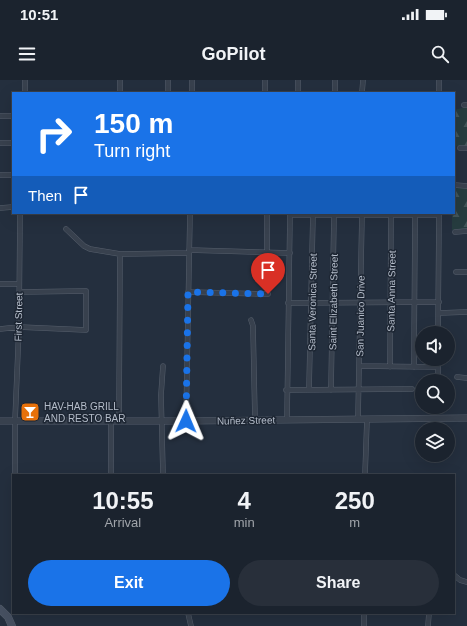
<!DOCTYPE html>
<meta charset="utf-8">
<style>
:root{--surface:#1b232e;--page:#282f3a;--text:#f1f3f6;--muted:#a0a4aa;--line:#39404a;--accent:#1a73e8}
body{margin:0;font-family:Helvetica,sans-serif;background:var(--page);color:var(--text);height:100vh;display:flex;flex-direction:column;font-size:15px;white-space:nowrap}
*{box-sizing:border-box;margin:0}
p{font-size:13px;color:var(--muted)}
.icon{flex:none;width:22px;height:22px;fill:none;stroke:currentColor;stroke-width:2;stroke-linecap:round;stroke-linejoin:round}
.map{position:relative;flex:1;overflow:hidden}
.side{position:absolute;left:12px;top:394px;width:443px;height:140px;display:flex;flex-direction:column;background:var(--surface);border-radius:0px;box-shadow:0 4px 16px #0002,0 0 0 1px var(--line)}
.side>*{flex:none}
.top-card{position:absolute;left:12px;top:12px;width:443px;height:122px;border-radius:0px;box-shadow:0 4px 16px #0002,0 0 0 1px var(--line);background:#1a73e8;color:#fff;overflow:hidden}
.controls{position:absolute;left:415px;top:246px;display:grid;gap:8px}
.controls a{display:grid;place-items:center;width:40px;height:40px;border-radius:50%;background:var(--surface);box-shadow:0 4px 16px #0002,0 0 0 1px var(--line);font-size:20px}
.pin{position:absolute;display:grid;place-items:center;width:34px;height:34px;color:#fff;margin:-41px -17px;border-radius:50% 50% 50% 0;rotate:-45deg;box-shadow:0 0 4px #0007}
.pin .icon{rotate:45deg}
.me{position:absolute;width:44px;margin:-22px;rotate:1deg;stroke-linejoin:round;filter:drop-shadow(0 0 3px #0008)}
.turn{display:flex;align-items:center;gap:14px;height:84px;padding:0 16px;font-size:18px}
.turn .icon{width:52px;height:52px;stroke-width:2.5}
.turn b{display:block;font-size:28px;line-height:34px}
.then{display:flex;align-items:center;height:38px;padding:0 16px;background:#0003;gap:8px;font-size:15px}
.eta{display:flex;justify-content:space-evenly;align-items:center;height:68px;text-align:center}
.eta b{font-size:24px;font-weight:700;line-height:28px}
.button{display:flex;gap:8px;margin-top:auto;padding:8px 16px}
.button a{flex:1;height:46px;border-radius:24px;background:var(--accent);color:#fff;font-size:16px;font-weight:700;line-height:46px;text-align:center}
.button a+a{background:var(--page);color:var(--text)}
.status{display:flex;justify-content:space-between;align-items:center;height:28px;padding:0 20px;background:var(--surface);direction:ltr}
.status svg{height:11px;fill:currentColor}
header{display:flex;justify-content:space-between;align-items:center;height:52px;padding:0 16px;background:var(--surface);font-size:18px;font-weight:700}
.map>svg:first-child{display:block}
</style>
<div class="status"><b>10:51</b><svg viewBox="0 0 49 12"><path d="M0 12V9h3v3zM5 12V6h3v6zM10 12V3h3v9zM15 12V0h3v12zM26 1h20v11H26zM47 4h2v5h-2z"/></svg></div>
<header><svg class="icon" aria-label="menu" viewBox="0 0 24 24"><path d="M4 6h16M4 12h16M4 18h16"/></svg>GoPilot<svg class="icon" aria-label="search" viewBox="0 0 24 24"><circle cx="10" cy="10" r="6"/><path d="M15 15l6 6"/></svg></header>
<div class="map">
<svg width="467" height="546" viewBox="0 0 467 546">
<defs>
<pattern id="forest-firs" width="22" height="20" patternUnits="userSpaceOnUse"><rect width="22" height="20" fill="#263c3f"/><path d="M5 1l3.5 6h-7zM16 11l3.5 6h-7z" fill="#435659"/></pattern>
</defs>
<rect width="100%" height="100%" fill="#242f3e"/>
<!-- forest -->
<path fill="url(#forest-firs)" d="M467 27V66H454V30Z
M454 106H467V150H452V133H454Z"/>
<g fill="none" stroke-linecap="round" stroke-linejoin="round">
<defs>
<path id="minor" d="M192 0V13
M439 0V13
M25 13V0
M120 13V0
M168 13V0
M265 13V0
M298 13V0
M335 13V0
M362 13 363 0
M464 25H467
M0 36H13
M0 63H13
M460 68H467
M0 95H13
M454 105 467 106
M0 128 13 127
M290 135H439
M66 149 84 166 90 169 120 174 189 173
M455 152 467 151
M189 170 290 173
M267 171V133
M456 192H467
M0 204H19
M188 212 268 214
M288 223 439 222
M439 233 467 232
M251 240 253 246 255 340
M0 249 19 247 86 250V211L19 212
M438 253 439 133
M163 286 161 315 163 395
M359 286 438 287
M390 287 391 135
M414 287 415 135
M457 297 467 298
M438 301V279
M286 310 412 309
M309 310 313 133
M331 310 334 135
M358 339 362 133
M287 340 290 133
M119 341 120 174
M186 341 190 133
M15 395V341L19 247 20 133
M111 395V341
M365 395 367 339
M454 495 460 500 467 502
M188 533 191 546
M364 546V533
M428 546 429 533"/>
<path id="tertiary" d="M0 341H186L467 338"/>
<path id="secondary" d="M0 529 8 537 12 546"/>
</defs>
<!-- minor casing -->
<use href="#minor" stroke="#565f6c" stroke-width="5.5"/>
<!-- tertiary casing -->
<use href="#tertiary" stroke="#565f6c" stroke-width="7"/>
<!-- secondary casing -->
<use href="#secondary" stroke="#565f6c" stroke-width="8"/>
<!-- minor -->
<use href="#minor" stroke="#38414e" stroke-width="4.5"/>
<!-- tertiary -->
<use href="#tertiary" stroke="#38414e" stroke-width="6"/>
<!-- secondary -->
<use href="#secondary" stroke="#465061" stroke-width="7"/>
</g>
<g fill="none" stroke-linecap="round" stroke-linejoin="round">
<!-- route -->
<path stroke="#1a73e8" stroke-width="7" stroke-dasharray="0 12.6" d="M186 341 188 212 268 214"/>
</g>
<!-- icons -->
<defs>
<symbol id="bar-square" viewBox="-11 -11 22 22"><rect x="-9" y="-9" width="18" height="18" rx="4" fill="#e8710a" stroke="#1d2633"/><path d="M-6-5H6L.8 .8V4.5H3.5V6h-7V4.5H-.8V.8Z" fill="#fff"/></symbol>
</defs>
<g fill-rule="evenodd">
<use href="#bar-square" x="19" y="321" width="22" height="22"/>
</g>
<g text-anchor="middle" stroke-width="3" stroke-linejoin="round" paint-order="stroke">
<!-- street labels -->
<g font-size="10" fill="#b4bcc9" stroke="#1d2633">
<text transform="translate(391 211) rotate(-89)" y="4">Santa Anna Street</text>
<text transform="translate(312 222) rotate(-89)" y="4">Santa Veronica Street</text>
<text transform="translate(333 222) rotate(-89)" y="4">Saint Elizabeth Street</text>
<text transform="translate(360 236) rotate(-89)" y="4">San Juanico Drive</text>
<text transform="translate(18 237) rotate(-89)" y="4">First Street</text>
<text transform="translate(246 340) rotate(-1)" y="4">Nuñez Street</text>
</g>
<!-- poi labels -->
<g font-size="10" fill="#b4bcc9" stroke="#1d2633" text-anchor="start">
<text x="44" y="330">HAV-HAB GRILL<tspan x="44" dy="12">AND RESTO BAR</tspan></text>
</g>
</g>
</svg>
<div class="controls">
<a><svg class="icon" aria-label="sound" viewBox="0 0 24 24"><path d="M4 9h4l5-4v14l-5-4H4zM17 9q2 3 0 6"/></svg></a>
<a><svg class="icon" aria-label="search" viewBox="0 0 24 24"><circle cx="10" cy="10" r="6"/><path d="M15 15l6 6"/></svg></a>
<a><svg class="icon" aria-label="layers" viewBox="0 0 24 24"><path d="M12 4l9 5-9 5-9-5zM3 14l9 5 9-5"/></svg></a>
</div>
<div class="pin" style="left:268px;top:214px;background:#d93025"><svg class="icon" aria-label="arrive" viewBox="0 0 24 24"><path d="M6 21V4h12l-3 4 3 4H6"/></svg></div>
<svg class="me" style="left:186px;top:341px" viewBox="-20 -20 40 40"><path d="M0-17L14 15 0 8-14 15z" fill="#1a73e8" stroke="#fff" stroke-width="4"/></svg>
<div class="top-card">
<div class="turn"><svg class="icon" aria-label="right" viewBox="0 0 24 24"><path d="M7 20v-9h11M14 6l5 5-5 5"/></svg><div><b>150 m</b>Turn right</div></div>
<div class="then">Then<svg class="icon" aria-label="arrive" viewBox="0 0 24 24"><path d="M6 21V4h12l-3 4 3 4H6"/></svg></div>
</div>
<section class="side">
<div class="eta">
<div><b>10:55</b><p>Arrival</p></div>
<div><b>4</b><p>min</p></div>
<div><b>250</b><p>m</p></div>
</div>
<div class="button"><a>Exit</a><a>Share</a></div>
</section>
</div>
